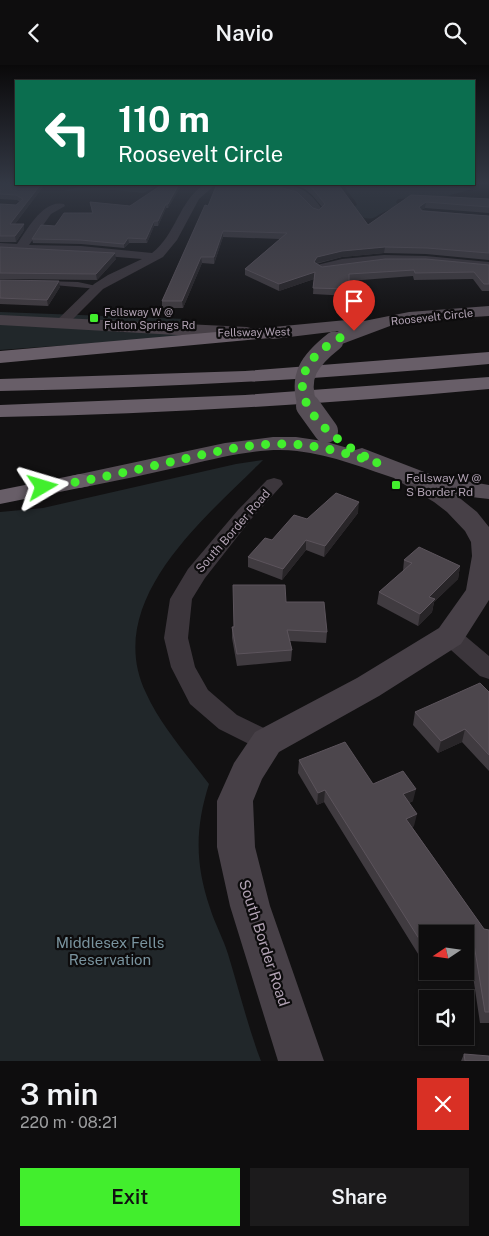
<!DOCTYPE html>
<meta charset="utf-8">
<style>
:root{--surface:#0e0d0e;--page:#1c1b1c;--text:#f1f3f6;--muted:#9b9c9e;--line:#2e2d2e;--accent:#42ee2d}
body{margin:0;font-family:"Public Sans",sans-serif;background:var(--page);color:var(--text);height:100vh;display:flex;flex-direction:column;font-size:19px;white-space:nowrap}
*{box-sizing:border-box;margin:0}
p{font-size:16px;color:var(--muted)}
.icon{flex:none;width:28px;height:28px;fill:none;stroke:currentColor;stroke-width:2;stroke-linecap:round;stroke-linejoin:round}
.map{position:relative;height:996px;overflow:hidden}
.side{display:flex;flex-direction:column;background:var(--surface);flex:1}
.side>*{flex:none}
.guide{position:absolute;left:15px;top:15px;width:460px;height:105px;border-radius:0px;box-shadow:0 1px 4px #0004,0 0 0 1px var(--line);background:#0b6e4f;color:#fff;overflow:hidden}
.needle{width:32px;rotate:257deg}
.fabs{position:absolute;left:419px;top:860px;display:grid;gap:10px}
.fabs a{display:grid;place-items:center;width:55px;height:55px;border-radius:0px;background:var(--surface);box-shadow:0 1px 4px #0004,0 0 0 1px var(--line);font-size:25px}
.pin{position:absolute;display:grid;place-items:center;width:42px;height:42px;color:#fff;margin:-51px -21px;border-radius:50% 50% 50% 0;rotate:-45deg;box-shadow:0 0 5px #0007}
.pin .icon{rotate:45deg}
.me{position:absolute;width:55px;margin:-28px;rotate:83deg;stroke-linejoin:round;filter:drop-shadow(0 0 4px #0008)}
.turn{display:flex;align-items:center;gap:18px;height:105px;padding:0 20px;font-size:22px}
.turn .icon{width:65px;height:65px;stroke-width:2.5}
.turn b{display:block;font-size:35px;line-height:42px}
.round{display:grid;place-items:center;flex:none;width:52px;height:52px;border-radius:0px;background:var(--page)}
.overview{display:flex;align-items:center;justify-content:space-between;height:85px;padding:0 20px}
h1{font-size:30px;font-weight:600;line-height:38px}
.button{display:flex;gap:10px;margin-top:auto;padding:10px 20px}
.button a{flex:1;height:58px;border-radius:0px;background:var(--accent);color:#111;font-size:20px;font-weight:600;line-height:58px;text-align:center}
.button a+a{background:var(--page);color:var(--text)}
header{display:flex;justify-content:space-between;align-items:center;height:65px;padding:0 20px;background:var(--surface);font-size:22px;font-weight:600}
.map>svg:first-child{display:block}
</style>
<header><svg class="icon" aria-label="back" viewBox="0 0 24 24"><path d="M15 5l-7 7 7 7"/></svg>Navio<svg class="icon" aria-label="search" viewBox="0 0 24 24"><circle cx="10" cy="10" r="6"/><path d="M15 15l6 6"/></svg></header>
<div class="map">
<svg width="489" height="996" viewBox="0 0 489 996">
<rect width="100%" height="100%" fill="#121112"/>
<!-- green -->
<path fill="#21272a" d="M88 119H154L149 121 155 123 143 128 114 125 64 126Z
M342 119H466V122L472 124 447 131 398 134 396 137 398 139C393 143 390 144 384 147 381 148 379 150 377 151 367 158 356 149 348 144L357 140C355 133 346 128 345 120Z
M0 247 186 254 179 272 0 285Z
M263 395C205 453 102 536 146 628 161 661 187 690 209 719 195 763 195 799 210 843 215 859 223 873 228 889 239 925 248 962 261 996H0V447L43 443 236 399Z"/>
<g fill="none" stroke-linecap="round" stroke-linejoin="round">
<!-- lane -->
<path fill="#3c363c" fill-rule="evenodd" d="M45 216 78 217 101 222 98 224 43 219V217Z"/>
<!-- street -->
<path fill="#3c363c" fill-rule="evenodd" d="M205 119H216L199 134 177 175 163 192 103 224 65 262H55L53 259 94 219 108 210 142 194 81 189 0 186V178L17 179C27 165 43 134 64 139L65 141 51 149 29 180 81 181 152 188C176 170 179 135 205 119Z
M262 119C290 117 308 121 323 146L318 149 314 148C299 125 288 127 263 121Z
M384 190 426 191 489 197V205C432 198 377 193 321 207L315 203 317 200 342 194Z
M274 413 281 415 283 419 252 453 205 513 192 534 188 573 195 602 208 625 237 650 276 669 280 677 276 685 267 688 219 664 190 639 171 602 164 573 170 534 188 504 238 445 267 415Z
M450 563 458 565 489 591V614L480 611 442 577 438 571 442 565Z"/>
<!-- secondary -->
<path fill="#474047" fill-rule="evenodd" d="M0 250 247 262 254 264 256 268 254 272 247 274 0 260Z
M404 402 413 404 451 426 477 447 489 462V535L461 579 379 631 279 687 262 714 253 736 255 782 270 841 324 996H278L230 841 217 782V736L234 698 255 667 357 613 439 563 466 525 472 491 471 477 465 466 447 447 434 437 395 414 392 409 395 404Z"/>
<!-- primary -->
<path fill="#564e56" fill-rule="evenodd" d="M489 241V251L429 255 390 261 334 282 327 280 325 276 327 272 339 266 273 274 266 272 264 268 266 264 273 262 357 254 364 256 409 247Z
M273 372H296L323 376 355 385 362 383 432 410 489 420V434C459 431 429 425 400 415 366 404 333 390 297 386 261 382 223 392 188 400 152 408 116 416 80 423L71 421 68 416 71 411 80 409 225 378Z"/>
<!-- highway -->
<path fill="#685e68" fill-rule="evenodd" d="M273 262 280 264 282 268 280 272 0 298V286Z
M489 287V299C326 314 163 323 0 326V314L245 306Z
M489 312V324C326 339 163 349 0 352V340L245 330Z
M80 409 89 411 92 416 89 421 0 439V425Z"/>
<!-- primary-bridge-far1 -->
<path stroke="#564e56" stroke-width="19" d="M308 342C297 311 310 295 334 276"/>
<!-- primary-bridge -->
<path stroke="#564e56" stroke-width="24" d="M308 341 326 366"/>
</g>
<!-- wall -->
<path fill="#403b40" d="M0 117 45 119 15 159 24 165 16 177H0V139L16 140 20 137 17 135 0 134Z
M163 119H182L168 143H166L158 161H154L147 178H129L124 183 81 179 33 178 32 174 92 148 90 137 130 141Z
M291 119H338L368 160 411 130 489 134V148L425 143 421 145 489 151V195L426 189 384 188 342 192 316 199 322 202 489 200V226H482L473 214 414 215 413 211 349 216V231L313 229 314 214 279 226 245 210V204L280 174 223 172 214 199 202 198 183 243H162V236L208 141 313 143 319 145 322 142 312 130 305 124Z
M0 182 116 194 97 215 0 214Z
M0 215 60 222 48 241 0 239Z
M358 448 324 492 306 485 282 515 248 502V492L272 475 307 454Z
M404 495 460 501 458 514 434 537 432 547 418 561 377 539 379 527 403 506Z
M286 537 327 567 326 578 290 576 292 585 291 596 237 601 232 573V562Z
M489 627V706L462 677 438 688 413 660 415 647Z
M299 695 373 719 413 736 409 738 414 761 412 762 484 864 489 865V958H480L469 884 428 869V905L324 737 317 740 298 708Z
M464 989 489 996H461Z"/>
<!-- shaded-wall -->
<path fill="#282528" d="M41 119H45L11 164 10 159Z
M179 119H182L168 143V139Z
M426 137 425 143 418 147 419 142Z
M166 139V143L158 161V156Z
M154 156V161L147 178 146 174Z
M24 159V165L16 177 15 171Z
M223 166V172L214 199V192Z
M128 173 129 178 124 183V179Z
M385 182 384 188 342 192 317 198 313 203 314 197 317 192 342 186Z
M115 188 116 194 97 215 96 209Z
M201 192 202 198 183 243 182 236Z
M315 207 314 214 279 226V219Z
M59 216 60 222 48 241 47 235Z
M359 437 358 448 324 492 325 481Z
M306 475V485L282 515 283 504Z
M460 501 458 514 434 537 432 547 418 561 420 549 429 532Z
M465 664 462 677 438 688 441 676Z
M416 724 413 736 400 742 403 729Z
M325 725 324 737 317 740 318 728Z
M417 749 414 761 404 766 406 754Z
M473 873 469 884 465 886V877Z"/>
<!-- building -->
<path fill="#4c464c" stroke="#5c545c" d="M0 117H16V119H41L10 159H24L15 171H0V139L16 140 23 134 16 130 0 129Z
M163 119H179L168 139H166L158 156H154L146 174 128 173 124 179 80 175 32 174 41 160 55 161 64 148H93L90 137 130 141Z
M217 119H268L297 127 313 143 319 145 325 139 313 124 306 119H338L368 160 411 130 489 134V142L426 137 419 142 422 146 489 151V188L427 183 385 182 342 186 317 192 314 197 322 202 385 194H426L489 200V219H484L474 207 415 208 414 205 349 209V224L313 223 315 207 279 219 245 204 287 168 223 166 214 192H201L182 236H162L205 140 208 141Z
M0 182 115 188 96 209 0 208Z
M0 215 59 216 47 235 0 233Z
M336 428 359 437 325 481 306 475 283 504 248 492 265 473 272 475 294 450 307 454Z
M419 482 460 501 429 532 435 534 420 549 379 527 412 498 404 495Z
M233 520H285L286 537H324L327 567 287 565 292 585 237 589 232 562H234Z
M480 618 489 627V690L465 664 441 676 415 647Z
M345 677 373 719 403 706 416 724 403 729 417 749 406 754 484 864 489 865V947H485L473 873 465 877V869H428V888L325 725 318 728 299 695Z
M464 989 489 991V996H465Z"/>
<!-- sky -->
<linearGradient id="sky" x2="0" y2="1"><stop stop-color="#0a090a"/><stop offset="0.46" stop-color="#333844"/><stop offset="1" stop-color="#333844" stop-opacity="0"/></linearGradient>
<rect width="489" height="256" fill="url(#sky)"/>
<g fill="none" stroke-linecap="round" stroke-linejoin="round">
<!-- route -->
<path stroke="#42ee2d" stroke-width="9" stroke-dasharray="0 16.2" d="M43 422C91 416 138 404 184 394 218 386 251 378 286 379 317 379 348 389 378 398 312 367 259 308 354 266"/>
</g>
<!-- markers -->
<g fill="#42ee2d" stroke="#0d0c0d" stroke-width="2">
<rect x="89" y="248" width="10" height="10" rx="2.5"/>
<rect x="391" y="415" width="10" height="10" rx="2.5"/>
</g>
<g text-anchor="middle" stroke-width="4.5" stroke-linejoin="round" paint-order="stroke">
<!-- far-poi labels -->
<g font-size="11" fill="#b1a2b3" stroke="#0d0c0d" text-anchor="start">
<text x="104" y="251">Fellsway W @<tspan x="104" dy="13">Fulton Springs Rd</tspan></text>
</g>
<!-- far-street labels -->
<g font-size="11" fill="#b1a2b3" stroke="#0d0c0d">
<text transform="translate(432 252) rotate(-6)" y="4">Roosevelt Circle</text>
<text transform="translate(254 267) rotate(-1)" y="4">Fellsway West</text>
</g>
<!-- poi labels -->
<g font-size="12" fill="#b1a2b3" stroke="#0d0c0d" text-anchor="start">
<text x="406" y="417">Fellsway W @<tspan x="406" dy="14">S Border Rd</tspan></text>
</g>
<!-- street labels -->
<g font-size="12" fill="#b1a2b3" stroke="#0d0c0d">
<text transform="translate(233 466) rotate(-49)" y="4">South Border Road</text>
</g>
<!-- near-park labels -->
<g font-size="15" fill="#79939e" stroke="#0d0c0d">
<text x="110" y="883">Middlesex Fells<tspan x="110" dy="17">Reservation</tspan></text>
</g>
<!-- near-street labels -->
<g font-size="15" fill="#b1a2b3" stroke="#0d0c0d">
<text transform="translate(264 878) rotate(72)" y="5">South Border Road</text>
</g>
</g>
</svg>
<div class="fabs">
<a><svg class="needle" viewBox="-14 -14 28 28"><path d="M0-13l5 13h-10z" fill="#e53935"/><path d="M0 13l5-13h-10z" fill="#9b9c9e"/></svg></a>
<a><svg class="icon" aria-label="sound" viewBox="0 0 24 24"><path d="M4 9h4l5-4v14l-5-4H4zM17 9q2 3 0 6"/></svg></a>
</div>
<div class="pin" style="left:354px;top:266px;background:#d93025"><svg class="icon" aria-label="arrive" viewBox="0 0 24 24"><path d="M6 21V4h12l-3 4 3 4H6"/></svg></div>
<svg class="me" style="left:43px;top:422px" viewBox="-20 -20 40 40"><path d="M0-17L14 15 0 8-14 15z" fill="#42ee2d" stroke="#fff" stroke-width="4"/></svg>
<div class="guide">
<div class="turn"><svg class="icon" aria-label="left" viewBox="0 0 24 24"><path d="M17 20v-9H6M10 6l-5 5 5 5"/></svg><div><b>110 m</b>Roosevelt Circle</div></div>
</div>
</div>
<section class="side">
<div class="overview"><div><h1>3 min</h1><p>220 m · 08:21</p></div><a class="round" style="background:#d93025;color:#fff"><svg class="icon" aria-label="close" viewBox="0 0 24 24"><path d="M6 6l12 12M18 6L6 18"/></svg></a></div>
<div class="button"><a>Exit</a><a>Share</a></div>
</section>
